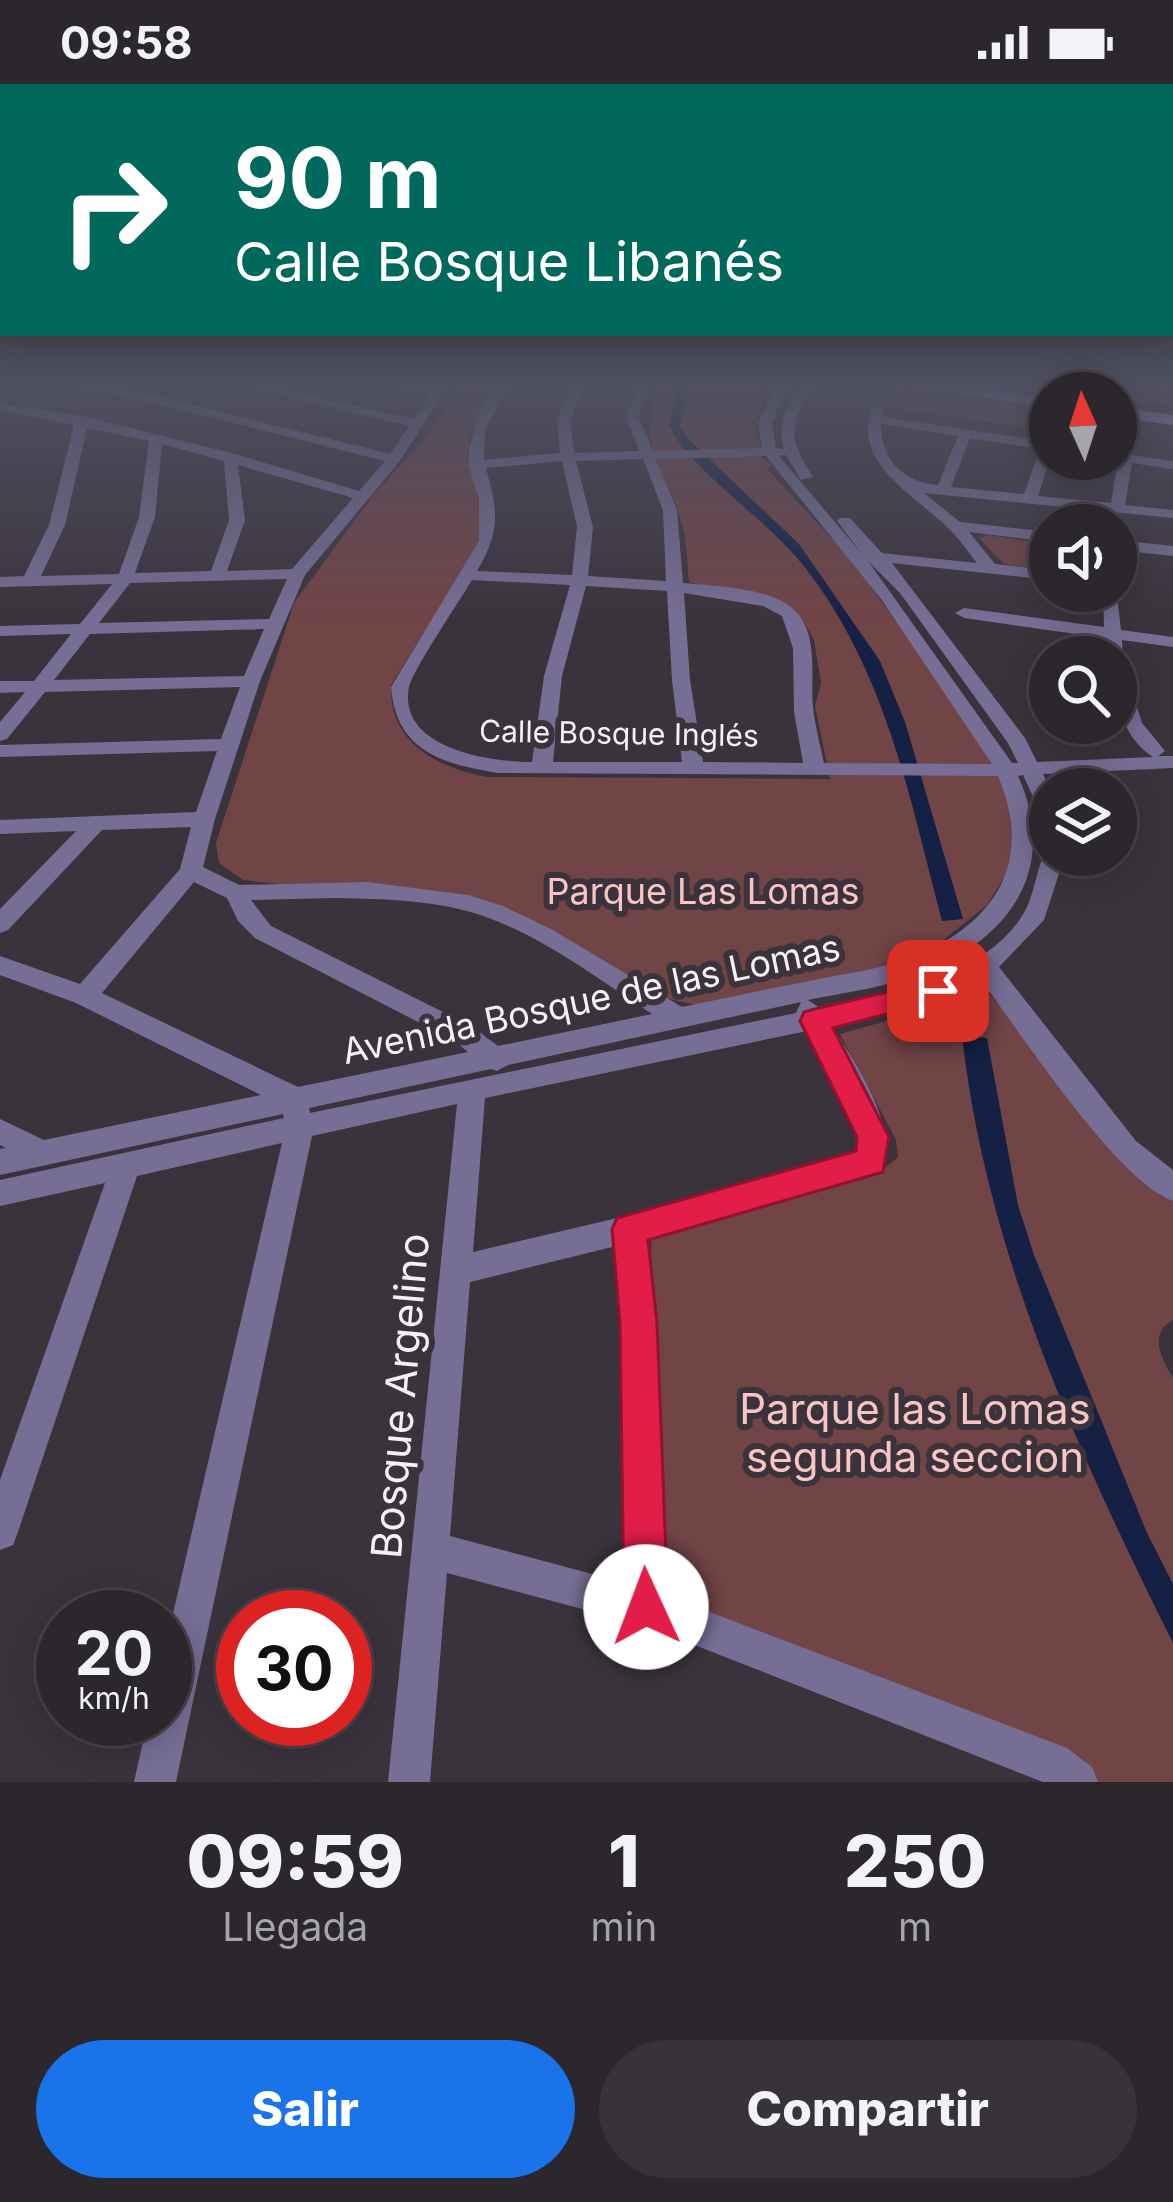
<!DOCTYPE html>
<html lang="es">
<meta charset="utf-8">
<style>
:root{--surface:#2c262d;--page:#383239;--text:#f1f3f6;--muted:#a6a5aa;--line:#484349;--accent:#1a73e8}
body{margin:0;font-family:Inter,sans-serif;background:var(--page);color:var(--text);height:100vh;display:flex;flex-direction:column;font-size:45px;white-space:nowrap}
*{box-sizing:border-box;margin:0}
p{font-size:39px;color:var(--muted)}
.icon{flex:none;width:66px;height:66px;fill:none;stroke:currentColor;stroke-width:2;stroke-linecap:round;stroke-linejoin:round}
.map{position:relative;height:1698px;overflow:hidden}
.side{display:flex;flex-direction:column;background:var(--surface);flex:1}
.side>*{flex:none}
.top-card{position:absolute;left:0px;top:0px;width:1173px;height:252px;box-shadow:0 6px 30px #0003,0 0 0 3px var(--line);background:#00695c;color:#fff;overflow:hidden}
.needle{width:78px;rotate:357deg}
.tools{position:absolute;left:1029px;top:288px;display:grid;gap:24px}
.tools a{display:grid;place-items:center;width:108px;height:108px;border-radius:50%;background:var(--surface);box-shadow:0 6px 30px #0003,0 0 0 3px var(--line);font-size:60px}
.speed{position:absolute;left:36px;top:1506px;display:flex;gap:24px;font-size:60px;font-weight:700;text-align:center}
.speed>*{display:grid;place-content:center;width:156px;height:156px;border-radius:50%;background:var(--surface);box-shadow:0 6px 30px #0003,0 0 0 3px var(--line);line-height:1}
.speed small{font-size:30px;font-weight:400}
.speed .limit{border:18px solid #d22;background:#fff;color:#111}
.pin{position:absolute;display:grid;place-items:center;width:102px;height:102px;color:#fff;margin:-51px;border-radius:24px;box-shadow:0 6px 18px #0006}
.me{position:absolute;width:132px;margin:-66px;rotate:358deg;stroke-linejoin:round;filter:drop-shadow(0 0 9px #0008)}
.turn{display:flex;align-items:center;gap:42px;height:252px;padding:0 36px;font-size:54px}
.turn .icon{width:156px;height:156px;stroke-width:2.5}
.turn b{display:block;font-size:84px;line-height:102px}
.eta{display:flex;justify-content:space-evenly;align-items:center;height:204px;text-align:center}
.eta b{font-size:72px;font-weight:800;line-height:84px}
.primary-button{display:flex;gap:24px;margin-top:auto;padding:24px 36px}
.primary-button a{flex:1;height:138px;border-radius:72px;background:var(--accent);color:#fff;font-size:48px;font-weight:800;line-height:138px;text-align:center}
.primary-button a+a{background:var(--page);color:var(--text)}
.status{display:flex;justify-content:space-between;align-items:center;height:84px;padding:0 60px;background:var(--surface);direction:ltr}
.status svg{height:33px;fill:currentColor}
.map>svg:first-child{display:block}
</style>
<div class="status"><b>09:58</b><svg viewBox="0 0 49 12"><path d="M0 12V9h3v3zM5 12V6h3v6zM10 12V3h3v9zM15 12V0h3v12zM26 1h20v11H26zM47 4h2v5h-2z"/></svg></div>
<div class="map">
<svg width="1173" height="1698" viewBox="0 0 1173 1698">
<rect width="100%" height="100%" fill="#3b333c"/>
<!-- green -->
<path fill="#714446" d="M460 301H500L472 345 466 376 483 416 478 462 391 601C389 659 436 683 487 693L830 695 815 622 821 599 814 556 804 538 792 525 689 498C687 477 687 453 680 433 665 388 632 345 660 301H776L759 326 755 353 760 356 762 374 772 381 767 385 850 474 966 634 1007 706 1013 766 1006 790 987 821 931 866 883 883 705 923 660 913 499 823 243 796 219 779 216 759 294 519 374 410 425 355Z
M1027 301H1173V322L1116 313V309Z
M892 302 1050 324V347L876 322Z
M987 451 1050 460V487L1004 480 980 455Z
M988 908 1051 982 1108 1062 1163 1113 1173 1116V1236C1148 1250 1161 1274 1173 1294V1698H1077L670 1521 652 1248 651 1148 881 1087 898 1073 896 1056 840 950Z"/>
<!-- water -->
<path fill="#142145" d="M678 301H689L680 342 686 353 799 460 880 577 905 638 963 835 942 837C909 712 886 586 803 481 765 434 707 399 674 351L669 340Z
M962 951 987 954 1018 1121 1034 1171 1147 1449 1173 1500V1559C1078 1369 985 1164 962 951Z"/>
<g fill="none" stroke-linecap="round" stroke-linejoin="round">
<!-- minor -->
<path fill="#776e95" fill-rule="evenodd" d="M64 301H89L162 313 390 370 409 342 241 301H261L414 335 429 312 389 301 434 306 437 301H449L399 378 305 491 260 597 215 735 203 783 239 801 367 798 468 811 503 822 551 845 682 923C725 914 767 905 810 897 840 890 872 887 901 877 989 847 1037 784 998 692L498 689C442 680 396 667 391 603L479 457V414L468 381 469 363 480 325 498 301H510L485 345 484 376 560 369 557 336 572 301H584L570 336 574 369 639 367 626 332 640 301H652L638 332 653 367 762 364 758 339 776 301H788L772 339 776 364 784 365C777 338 785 319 805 301H817C788 337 787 353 813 393L801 396 786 371 779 372 862 470 837 437 840 434H850L882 469 977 479C967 466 958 453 946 442 911 409 850 376 873 323H883V333L1050 358V375L1038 412 1111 419 1118 377 1111 375H1116V369L1173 377V385L1132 379 1125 421 1173 426V434L924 409 960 438 1050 448V458L969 448 995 480 1050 486V496L892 479 1025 654 1037 678 1153 673C1120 651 1116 616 1116 579L1125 584 1142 639 1165 667 1158 672H1173V684L1043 690 1050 705V734L1042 732 1023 691 1018 692C1063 791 1002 863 908 894 876 905 841 909 808 916L820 924C887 911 988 893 1025 827 1035 809 1036 785 1046 766L1050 765V771H1065L1044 836 999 883 1136 1057 1173 1086V1117C1116 1096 1021 949 980 895L938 917 832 942C854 976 901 1046 882 1086L646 1154 654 1239 665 1511 1067 1664 1092 1683 1098 1698H1043L646 1542 447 1489 430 1698H388L457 1020 312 1052 176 1698H134L148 1635H165V1564L282 1059 137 1092 18 1448 13 1461 0 1466V1396L105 1099 0 1122V1096L284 1034 283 1030 0 1091V1065L6 1064 0 1061V1035L44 1056 261 1011 76 919 0 891V872L80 900 180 785 191 743 102 746 8 846 0 849V825L76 747 0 750V736L196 728 217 667 0 673V661L221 655 240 603 45 608 7 655 0 657V638L25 608 0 609V597H34L71 550 0 552V542L80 540 112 500 0 503V493L24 492 49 441 74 341 0 326V320L82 332 235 370 359 407 385 377 162 321ZM881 340 958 352 938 401C903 398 881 376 881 340ZM87 344 149 357 139 433 119 490 41 492 65 441ZM970 354 1040 365 1024 410 951 403ZM162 360 224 377 229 436 211 487 135 489 155 433ZM766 372 881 515 992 680 824 679C820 660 815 642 813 623 810 593 820 547 792 524 766 503 715 502 683 499L677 426 656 375ZM643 375 663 426 666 497 588 492 593 443 576 377ZM562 377 577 443 572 491 477 487C501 446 498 428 486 384ZM238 381 353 414 292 485 227 487 245 436ZM868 477 900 509 1008 659 1018 679H1012ZM287 495 269 535 99 539 130 499ZM472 496 570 501 544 592 532 678C492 678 397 665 409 603 413 586 460 516 472 496ZM586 502 667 507 672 596 682 678H553L562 592ZM684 509 763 522 782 532 793 564 794 628 803 679 703 678 690 596ZM264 545 244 592 54 596 90 550ZM194 798 227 814 238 837 255 854 455 957 468 968 298 1003 102 909ZM332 814C375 815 420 815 463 826 531 843 593 892 652 930L498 962 473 943 271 842 251 816ZM801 918 796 929 310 1029 309 1024 491 985 497 987 508 981ZM807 947 848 1023 859 1068 630 1131 473 1168 485 1014ZM616 1162 622 1239 626 1499 450 1452 470 1198Z
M1116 456 1173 462V472L1116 466Z
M1116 503 1121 546 1173 553V563L1122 556 1123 573 1116 578V573H1105L1104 554 964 534 955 529 964 524 1104 543 1103 507H1116Z"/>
<!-- major -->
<path fill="#b8a5f3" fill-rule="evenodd" d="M906 301H945L1050 314V324Z
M1116 323 1173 331V341L1116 333Z"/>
</g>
<!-- sky -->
<linearGradient id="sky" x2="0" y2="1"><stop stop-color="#201c21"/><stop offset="0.56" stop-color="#4f5061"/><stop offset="1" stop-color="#4f5061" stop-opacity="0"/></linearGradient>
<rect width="1173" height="538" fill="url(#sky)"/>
<!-- route -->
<path fill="#e11d48" stroke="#92132f" stroke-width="3" d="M938 896 948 899 952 907 948 914 833 944 889 1053 883 1088 648 1156 657 1239 668 1523 661 1539 646 1545 630 1539 624 1523 620 1239 612 1145 617 1134 856 1067 857 1053 800 937 804 928 815 925Z"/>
<g text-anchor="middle" stroke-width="12" stroke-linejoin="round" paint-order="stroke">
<!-- far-street labels -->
<g font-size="30" fill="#f6f0f6" stroke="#3b333c">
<text transform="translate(619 650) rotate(1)" y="10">Calle Bosque Inglés</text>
</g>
<!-- park labels -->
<g font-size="36" fill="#f8c4c4" stroke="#3b333c">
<text x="703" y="820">Parque Las Lomas</text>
</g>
<!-- street labels -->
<g font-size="36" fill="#f6f0f6" stroke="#3b333c">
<text transform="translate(591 915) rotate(-12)" y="13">Avenida Bosque de las Lomas</text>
</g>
<!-- near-street labels -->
<g font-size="42" fill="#f6f0f6" stroke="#3b333c">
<text transform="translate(400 1312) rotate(-85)" y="15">Bosque Argelino</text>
</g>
<!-- near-park labels -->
<g font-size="42" fill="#f8c4c4" stroke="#3b333c">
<text x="915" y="1340">Parque las Lomas<tspan x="915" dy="48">segunda seccion</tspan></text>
</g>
</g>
</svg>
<div class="tools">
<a><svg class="needle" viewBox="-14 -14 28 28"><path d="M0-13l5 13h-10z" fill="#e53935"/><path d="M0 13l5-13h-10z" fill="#a6a5aa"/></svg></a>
<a><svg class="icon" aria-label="sound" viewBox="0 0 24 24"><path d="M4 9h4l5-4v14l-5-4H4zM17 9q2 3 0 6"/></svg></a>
<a><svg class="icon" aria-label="search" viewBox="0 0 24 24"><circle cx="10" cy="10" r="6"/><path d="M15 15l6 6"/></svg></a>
<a><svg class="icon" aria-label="layers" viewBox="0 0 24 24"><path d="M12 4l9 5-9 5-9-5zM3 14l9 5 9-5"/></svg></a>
</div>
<div class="speed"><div>20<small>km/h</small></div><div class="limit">30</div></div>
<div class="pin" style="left:938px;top:907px;background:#d93025"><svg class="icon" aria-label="arrive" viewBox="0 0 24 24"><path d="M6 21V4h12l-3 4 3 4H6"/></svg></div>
<svg class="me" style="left:646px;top:1523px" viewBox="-20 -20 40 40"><circle r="19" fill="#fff"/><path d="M0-13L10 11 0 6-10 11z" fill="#e11d48"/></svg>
<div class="top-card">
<div class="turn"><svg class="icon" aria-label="right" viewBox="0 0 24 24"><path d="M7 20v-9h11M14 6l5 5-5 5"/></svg><div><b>90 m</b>Calle Bosque Libanés</div></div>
</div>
</div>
<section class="side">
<div class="eta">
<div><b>09:59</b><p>Llegada</p></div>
<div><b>1</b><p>min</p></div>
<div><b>250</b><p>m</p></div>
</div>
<div class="primary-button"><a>Salir</a><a>Compartir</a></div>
</section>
